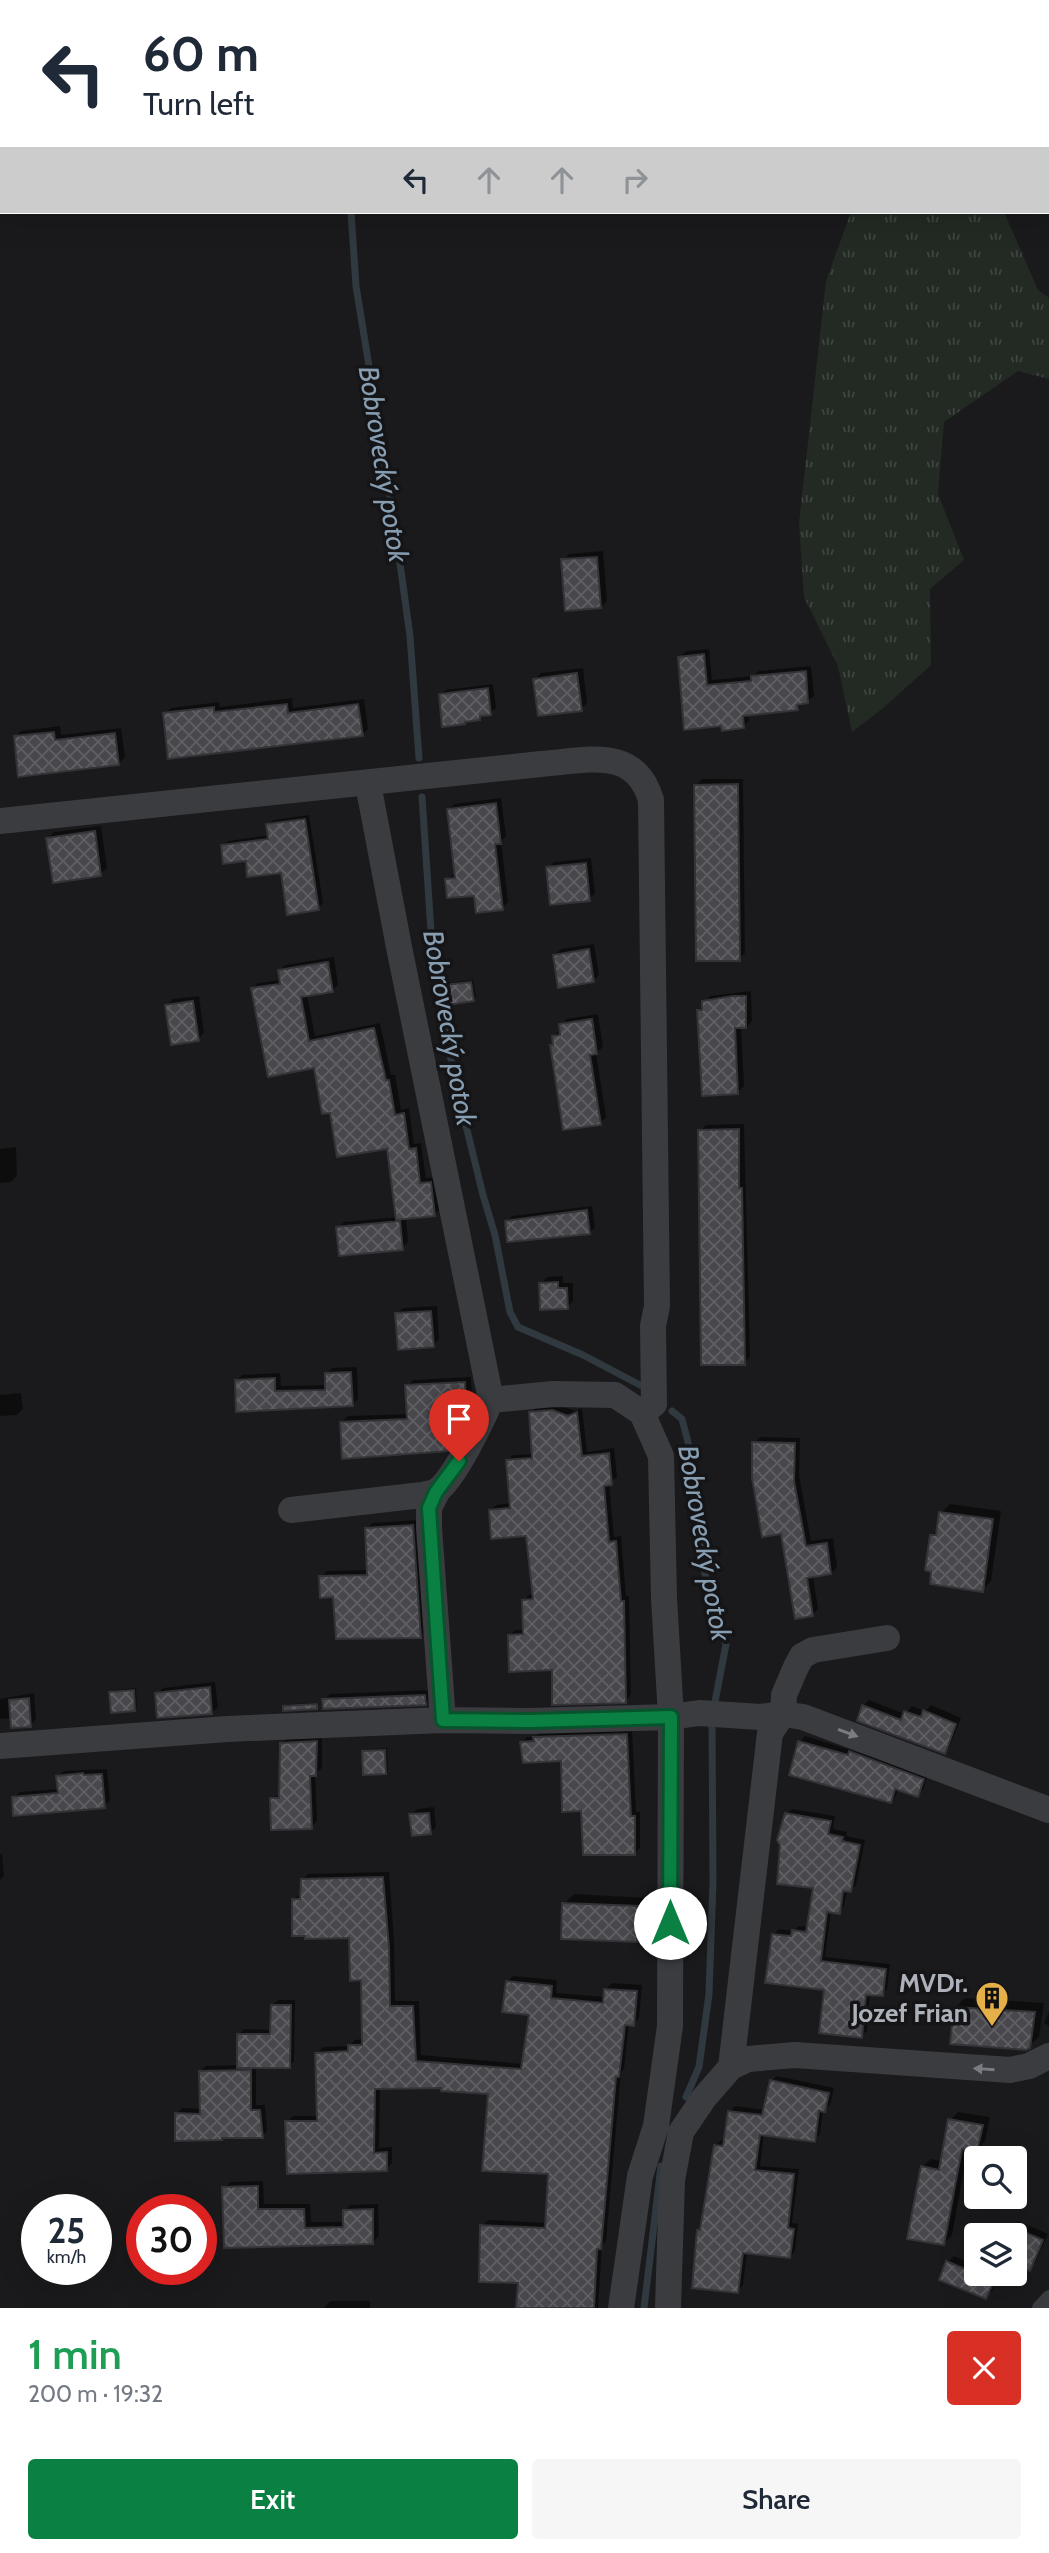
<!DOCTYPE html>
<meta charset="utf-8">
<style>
:root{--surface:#fff;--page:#f6f6f7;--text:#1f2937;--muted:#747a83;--accent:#0b8043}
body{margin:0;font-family:Cabin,sans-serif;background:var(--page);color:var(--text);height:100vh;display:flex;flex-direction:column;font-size:26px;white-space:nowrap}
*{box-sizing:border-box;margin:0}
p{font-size:23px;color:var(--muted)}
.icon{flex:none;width:38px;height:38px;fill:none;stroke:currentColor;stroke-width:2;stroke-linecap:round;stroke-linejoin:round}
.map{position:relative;height:2308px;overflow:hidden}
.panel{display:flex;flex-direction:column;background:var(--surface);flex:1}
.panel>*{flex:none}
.top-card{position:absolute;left:0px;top:0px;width:1050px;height:214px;box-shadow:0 7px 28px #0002;background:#fff;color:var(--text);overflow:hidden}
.fabs{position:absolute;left:964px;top:2146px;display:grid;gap:14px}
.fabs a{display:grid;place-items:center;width:63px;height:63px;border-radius:7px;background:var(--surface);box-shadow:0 7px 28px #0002;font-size:35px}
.speed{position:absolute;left:21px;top:2194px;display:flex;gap:14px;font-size:35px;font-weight:700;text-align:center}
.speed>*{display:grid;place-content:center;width:91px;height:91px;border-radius:50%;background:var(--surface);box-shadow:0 7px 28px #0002;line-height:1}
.speed small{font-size:18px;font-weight:400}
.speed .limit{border:10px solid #d22;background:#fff;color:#111}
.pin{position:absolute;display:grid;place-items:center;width:60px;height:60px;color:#fff;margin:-72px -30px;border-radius:50% 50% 50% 0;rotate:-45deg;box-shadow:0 0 7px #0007}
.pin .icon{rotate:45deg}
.me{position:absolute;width:77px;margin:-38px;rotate:0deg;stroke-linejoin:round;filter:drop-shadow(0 0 5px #0008)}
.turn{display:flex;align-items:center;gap:24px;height:147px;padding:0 28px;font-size:32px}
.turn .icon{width:91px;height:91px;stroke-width:2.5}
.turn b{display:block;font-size:49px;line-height:60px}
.lanes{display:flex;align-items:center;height:66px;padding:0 28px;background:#0003;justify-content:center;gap:35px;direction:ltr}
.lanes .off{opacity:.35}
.round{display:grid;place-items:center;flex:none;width:74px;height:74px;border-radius:7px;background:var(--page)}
.summary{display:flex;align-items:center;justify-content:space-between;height:119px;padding:0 28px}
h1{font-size:42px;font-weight:600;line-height:52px;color:#1e9e55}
.cta{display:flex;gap:14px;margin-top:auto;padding:14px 28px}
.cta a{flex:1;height:80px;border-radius:7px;background:var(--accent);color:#fff;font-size:28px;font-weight:600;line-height:80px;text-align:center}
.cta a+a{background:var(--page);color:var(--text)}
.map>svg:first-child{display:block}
</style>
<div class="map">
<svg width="1049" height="2308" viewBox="0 0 1049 2308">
<defs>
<pattern id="grass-tufts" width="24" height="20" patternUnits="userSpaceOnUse" patternTransform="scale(1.75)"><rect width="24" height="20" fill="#222a23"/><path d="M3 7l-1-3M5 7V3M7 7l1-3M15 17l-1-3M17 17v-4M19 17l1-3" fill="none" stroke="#3f4641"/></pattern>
<pattern id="building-cross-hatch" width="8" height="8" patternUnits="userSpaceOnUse" patternTransform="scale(1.75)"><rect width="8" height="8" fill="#47474c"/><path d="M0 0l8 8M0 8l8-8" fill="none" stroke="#5f5f64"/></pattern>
</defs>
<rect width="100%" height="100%" fill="#1a1a1c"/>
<!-- grass -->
<path fill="url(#grass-tufts)" d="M851 212H1004L1038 290 1049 298V379L1018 371 944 422 938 494 964 560 930 589 931 665 882 709 852 732 838 666 804 597 799 523 826 281Z"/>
<!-- shadow -->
<path fill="#0007" d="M603 551 607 601 601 607 563 560 569 554Z
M709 649 712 680 753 676 759 671 811 666 814 696 797 709 748 713 749 721 743 727 680 657 686 651Z
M583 668 587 703 581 709 535 679 541 673Z
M493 684 496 708 490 713 465 723 440 695 446 690Z
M292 698 293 708 364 699 368 729 362 735 165 714 171 708 219 702 220 707Z
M60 726 61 735 121 728 125 757 119 763 15 737 21 731Z
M702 779H743L745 953 739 959 696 785Z
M501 798 506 836 501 841 508 902 502 908 447 879 456 873 448 810 454 804Z
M309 815 323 903 318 908 282 871 223 846 228 841 270 835 268 825 273 820Z
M101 826 107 868 100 874 48 838 54 832Z
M591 858 595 893 589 899 548 868 554 862Z
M594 944 599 975 593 981 555 955 561 949Z
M334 957 338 985 332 991 307 995 315 1036 380 1023 391 1075H395L401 1110 409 1108 414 1144 421 1143 426 1178 436 1177 440 1209 434 1215 406 1218 408 1242 402 1248 338 1228 344 1222 398 1217 389 1147 332 1111 316 1066 252 989 258 983 281 980 280 970 285 965Z
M473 980 476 997 474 1000 445 986 448 983Z
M751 991 752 1021 746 1027H741L744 1086 738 1092 698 1011 710 996Z
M199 996 204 1033 198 1039 167 1005 173 999Z
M598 1014 603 1047 596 1053 606 1117 600 1123 555 1043 554 1037 566 1019Z
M744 1124 750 1357 744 1363 700 1131 706 1125Z
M16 1147 17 1176 11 1182 0 1183V1149Z
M592 1206 595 1227 590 1232 507 1222 512 1216Z
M563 1276V1283H573V1301L567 1307 541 1284 547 1277Z
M437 1306 439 1339 433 1345 397 1314 403 1308Z
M357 1367 358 1399 352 1405 238 1410 236 1381 242 1375 280 1373 281 1386 327 1385 326 1374 332 1368Z
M471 1377 472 1395 466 1401 457 1402 458 1434 447 1449 342 1422 348 1416 409 1414 407 1386 413 1380Z
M21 1393 23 1409 17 1415 0 1416V1395Z
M559 1405 575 1411 582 1408 587 1452 614 1448 617 1477 609 1483 614 1537 621 1536 626 1596H629L631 1695 625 1701 554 1668 509 1636 515 1630H525L524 1600 529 1595 534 1594 528 1534 490 1511 496 1505 511 1503 507 1461 513 1455 533 1454 531 1413 536 1407Z
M760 1437 800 1438 799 1475 811 1541 833 1538 837 1567 831 1573 813 1575 818 1609 812 1615 754 1443Z
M950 1504 1001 1511 991 1581 982 1590 932 1535 939 1528 941 1513Z
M419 1520 426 1630 420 1636 335 1595 321 1577 327 1571 369 1570 366 1529 372 1523Z
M215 1682 218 1707 212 1713 157 1694 163 1688Z
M136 1688 137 1707 135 1709 111 1692 113 1690Z
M430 1690 431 1698 425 1703 324 1700 330 1694Z
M34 1693 36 1719 30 1725 12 1718 0 1719V1699Z
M869 1700 905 1714 912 1706 925 1711 931 1705 961 1718 950 1746 944 1752 863 1706Z
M319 1703 316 1708 285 1707 288 1704Z
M632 1730 636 1812H640V1848L635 1853 562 1759 522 1743 527 1737H536L540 1732Z
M322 1736V1768L315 1774 317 1821 311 1827 272 1799 281 1793 282 1743 288 1737Z
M805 1736 928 1774 923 1790 917 1795 898 1789 896 1796 891 1802 800 1742Z
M387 1748 388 1770 386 1772 364 1752 366 1750Z
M107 1769 110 1801 104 1806 14 1797 20 1792 59 1789 58 1776 64 1771Z
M434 1807 436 1827 430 1833 411 1815 417 1809Z
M792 1809 835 1816 833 1829 847 1832 846 1836 865 1840 856 1885 851 1890H847L844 1906 839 1912 831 1911 825 1957 890 1964 887 1989 882 1995 870 1993 867 2031 861 2036 826 1988 774 1934 779 1929 793 1931 799 1926 809 1927 815 1886 787 1814Z
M0 1854H2L4 1876 0 1880Z
M389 1872 394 1940 395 2001H419L421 2055 523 2064 531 2013 507 1982 513 1976 557 1980 556 1993 605 1997 606 1989 612 1983 642 1985 639 2018 633 2024 629 2023 624 2069 621 2072 606 2241 602 2245 598 2308H518L519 2282 482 2226 488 2220 547 2223 550 2172 490 2093 443 2086 380 2087 379 2148 392 2147V2163L386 2169 287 2122 293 2116H319L317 2053 323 2047 349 2046 355 2040 364 2039 362 1979 351 1936 294 1899 302 1893V1880L308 1874Z
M574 1894 648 1898 646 1931 637 1940 564 1904Z
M965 1998 1044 2003 1039 2037 1029 2046 956 2007Z
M278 2000H295L294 2061 289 2066H256V2105H265L267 2131 262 2136H224L221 2139 177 2114 182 2108 201 2109 200 2071 206 2066 239 2065V2034L244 2029 272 2030 273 2005Z
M1049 2012V2026L1044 2023Z
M777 2076 834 2088 830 2105 823 2110 820 2134 814 2140 764 2133 760 2166 799 2169 792 2223 798 2224 795 2251 790 2256 747 2252 743 2285 738 2291 698 2230 703 2226 715 2146 721 2140 726 2141 730 2112 735 2106 765 2110 771 2081Z
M958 2112 990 2117 985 2141 977 2150 968 2148 952 2235 943 2244 922 2167 931 2159 942 2161 950 2120Z
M263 2181 264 2204H310L311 2222H345L344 2211 350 2205 378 2204 379 2236 373 2242 225 2246 224 2188 230 2182Z
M1018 2221 1048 2234 1035 2263 1029 2269 1015 2263V2235H1008Z
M954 2256 976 2266V2273L999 2275 992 2291 986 2297 948 2262Z
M330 2301H370V2308H324Z"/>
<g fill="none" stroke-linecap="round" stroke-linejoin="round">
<!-- stream -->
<path stroke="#30393f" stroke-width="7" d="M303 0 304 2
M351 212 356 286 394 520 410 636 419 758
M422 797 432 946 454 1077 483 1195 495 1235 510 1312 518 1327 583 1355 640 1385
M672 1411 682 1419 690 1450 705 1574 726 1644 714 1707
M686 2097 699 2067 709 1994 713 1882 712 1719
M644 2308 661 2166"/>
</g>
<!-- building -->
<path fill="url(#building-cross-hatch)" stroke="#343438" stroke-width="2" d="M597 557 601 608 565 611 561 559Z
M704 654 707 685 751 681V676L806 671 808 703 797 705 798 710 743 716 744 728 722 731 721 726 684 730 678 657Z
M577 673 582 711 538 716 533 679Z
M488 688 491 715 480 716V720L465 722V724L442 727 439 694Z
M287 704 288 713 358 704 363 736 168 759 163 713 214 707V712Z
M54 732 55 740 115 733 119 765 18 777 14 736Z
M738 784 740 961H696L694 785Z
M496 803 501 844H495L503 910 476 913 474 896 447 898 445 879 455 878 447 809Z
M305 819 319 910 287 915 281 873 247 877 246 861 223 864 221 845 268 839 266 824Z
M95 831 101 876 53 883 46 838Z
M586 863 590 901 550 905 546 867Z
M589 949 594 982 558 988 553 955Z
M328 962 333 992 301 997 309 1041 374 1028 386 1080H389L395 1115 404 1113 409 1149 416 1148 420 1183 431 1182 435 1216 396 1220 387 1149 337 1157 330 1113 322 1114 314 1068 268 1077 251 988 280 984 278 970Z
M471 982 474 1001 447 1005 444 985Z
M733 996H746V1028H735L738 1094 702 1096 697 1010H702V1001Z
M193 1001 199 1041 171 1045 165 1005Z
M592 1019 597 1054 590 1055 601 1125 563 1130 550 1045H553L552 1036 560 1035 559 1024Z
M739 1129V1188H742L745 1365H701L698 1130Z
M587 1210 590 1234 507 1242 505 1221Z
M400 1221 403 1250 339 1256 336 1227Z
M558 1282V1288H567L568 1309 540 1310 539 1283Z
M431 1311 434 1347 398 1350 395 1313Z
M351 1372 353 1406 236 1412 235 1380 275 1378V1391L325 1390V1373Z
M465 1382 466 1403 452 1404 453 1441 448 1451 342 1459 340 1422 407 1419 405 1385Z
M552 1410 568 1416 577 1412 582 1456 609 1453 612 1485 604 1486 609 1542 616 1541 621 1601H624L626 1703 552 1705V1670L509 1672 508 1635 523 1634 522 1600 533 1599 526 1536 491 1539 489 1510 510 1508 506 1460 532 1458 529 1412Z
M752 1442 795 1443 794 1481 806 1546 827 1543 831 1574 807 1578 813 1616 795 1619 781 1534 762 1537 752 1478Z
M939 1512 993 1519 983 1592 930 1584 931 1572 925 1570 930 1535H936Z
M413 1525 421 1638 336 1639 333 1597 320 1598 319 1576 367 1575 365 1528Z
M210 1687 212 1714 157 1718 155 1693Z
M134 1690 135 1711 111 1713 109 1692Z
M425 1695 426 1705 323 1709 322 1699Z
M29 1698 31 1727 11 1728 9 1700Z
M317 1704V1709L283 1711V1706Z
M862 1705 901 1720 904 1711 921 1717 923 1710 956 1724 945 1754 857 1721Z
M627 1734 631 1816H635V1855H583L581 1811 562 1812 561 1761 523 1763 520 1742 534 1741 533 1737Z
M317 1741 316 1776H310L312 1829 271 1830 270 1798H279L280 1743Z
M798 1741 848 1755 849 1751 924 1779 918 1797 895 1789 891 1803 789 1775Z
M385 1750 386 1774 363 1775 362 1751Z
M83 1773 84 1775 102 1774 105 1808 13 1816 12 1797 58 1793 56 1776Z
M429 1813 431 1834 412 1836 409 1814Z
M785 1813 831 1821 828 1834 843 1837 842 1841 860 1845 851 1892 843 1891 840 1914 827 1912 821 1961 886 1969 883 1996 866 1995 862 2038 819 2033 824 1990 765 1983 772 1934 791 1936 792 1930 806 1932 813 1888 777 1884 780 1845 777 1840Z
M383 1877 389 1947 390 2006H413L416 2061 521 2069 529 2015 502 2012 506 1981 552 1986 551 1998 603 2003 604 1989 637 1991 634 2026 625 2025 619 2077H616L601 2249H597L594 2308H516L518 2283 479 2282 480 2225 545 2228 548 2174 482 2171 488 2094 441 2091V2088L375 2089 374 2153 387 2152V2171L287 2174 285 2121H317L315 2053 348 2051V2045H362L361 1980 350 1981 349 1938 305 1939V1936H292V1899H300L301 1879Z
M562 1903 639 1906 637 1942 561 1939Z
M271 2005H291L290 2068H237V2034H270Z
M954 2007 1035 2012 1030 2048 1026 2050 950 2044Z
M251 2070V2110H260L263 2138H222V2140L175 2141V2113L200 2114 199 2071Z
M770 2080 829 2093 825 2112 819 2111 815 2142 760 2135 755 2170 794 2174 788 2228 794 2229 790 2258 743 2253 738 2293 692 2288 697 2230H700L714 2145 723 2146 728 2111 762 2115Z
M948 2119 983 2125 977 2151 962 2149 944 2245 907 2239 921 2166 939 2170Z
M258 2186V2209H304L305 2228 343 2227V2210L373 2209V2244L224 2248 222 2187Z
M1015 2228 1043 2240 1030 2271 1015 2265Z
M946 2261 994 2281 986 2299 939 2280Z"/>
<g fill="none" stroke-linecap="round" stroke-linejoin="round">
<!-- lane -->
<path stroke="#3b3c40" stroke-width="14" d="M1039 2308 1049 2297"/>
<!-- street -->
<path stroke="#3b3c40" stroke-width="26" d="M368 784 399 947 491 1400 553 1394 615 1395 642 1413
M0 821 541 764C586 761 635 745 651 800L657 1306 653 1326 654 1404 642 1413 661 1456 664 1598 671 1717 670 2026 656 2126 640 2176 621 2308
M437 1492 429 1508V1528L443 1720
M291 1510 422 1495C427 1494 434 1493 438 1490 455 1477 482 1421 491 1400
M0 1746 227 1729 443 1720 530 1721 671 1717 699 1713 760 1717 783 1714 803 1717 1049 1810
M731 2067 748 2059 795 2055 1010 2070 1029 2066 1049 2056
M668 2308 672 2180 681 2132 704 2098 731 2067 770 1733 783 1714 784 1695 796 1667 802 1656 813 1650 887 1638"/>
</g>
<!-- one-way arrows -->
<defs><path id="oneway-solid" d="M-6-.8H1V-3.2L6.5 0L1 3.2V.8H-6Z" transform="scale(1.75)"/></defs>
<g fill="#7a7c83">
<use href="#oneway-solid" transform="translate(848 1733) rotate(20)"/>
<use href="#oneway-solid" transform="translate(984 2069) rotate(-176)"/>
</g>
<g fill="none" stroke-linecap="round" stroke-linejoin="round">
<defs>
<path id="route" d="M459 1461 436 1492 429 1508 443 1720 530 1721 671 1717 670 1923"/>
</defs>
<!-- route casing -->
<use href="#route" stroke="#07532c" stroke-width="18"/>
<!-- route -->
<use href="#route" stroke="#0b8043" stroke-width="12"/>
</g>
<!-- icons -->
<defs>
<symbol id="building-pin" viewBox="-11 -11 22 30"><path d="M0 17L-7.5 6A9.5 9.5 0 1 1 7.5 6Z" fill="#e6b048" stroke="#151517"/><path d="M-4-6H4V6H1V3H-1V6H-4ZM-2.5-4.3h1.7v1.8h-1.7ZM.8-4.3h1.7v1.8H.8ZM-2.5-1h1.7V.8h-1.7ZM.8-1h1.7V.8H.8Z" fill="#111"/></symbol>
</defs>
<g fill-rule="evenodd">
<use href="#building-pin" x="973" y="1979" width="38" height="52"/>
</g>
<g text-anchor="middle" stroke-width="7" stroke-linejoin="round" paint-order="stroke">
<!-- poi labels -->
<g font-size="26" font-weight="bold" fill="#adb1ba" stroke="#151517" text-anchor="end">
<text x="968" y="1992">MVDr.<tspan x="968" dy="30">Jozef Frian</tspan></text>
</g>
<!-- water labels -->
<g font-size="28" font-style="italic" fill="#879eb2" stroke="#151517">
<text transform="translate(384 464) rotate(81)" y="10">Bobrovecký potok</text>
<text transform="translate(450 1028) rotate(80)" y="10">Bobrovecký potok</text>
<text transform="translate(705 1543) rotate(80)" y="10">Bobrovecký potok</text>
</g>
</g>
</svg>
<div class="fabs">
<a><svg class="icon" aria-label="search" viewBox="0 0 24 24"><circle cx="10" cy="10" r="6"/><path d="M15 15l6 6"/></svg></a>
<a><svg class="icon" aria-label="layers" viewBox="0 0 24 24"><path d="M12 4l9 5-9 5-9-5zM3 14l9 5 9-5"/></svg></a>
</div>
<div class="speed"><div>25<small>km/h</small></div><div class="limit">30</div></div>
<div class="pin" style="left:459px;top:1461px;background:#d93025"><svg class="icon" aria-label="arrive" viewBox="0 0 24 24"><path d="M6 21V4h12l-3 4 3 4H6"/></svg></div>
<svg class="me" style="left:670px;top:1923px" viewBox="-20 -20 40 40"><circle r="19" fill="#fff"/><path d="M0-13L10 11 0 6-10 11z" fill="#0b8043"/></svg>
<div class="top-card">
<div class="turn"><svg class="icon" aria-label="left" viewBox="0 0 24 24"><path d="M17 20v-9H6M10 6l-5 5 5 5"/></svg><div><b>60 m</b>Turn left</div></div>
<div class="lanes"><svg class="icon" aria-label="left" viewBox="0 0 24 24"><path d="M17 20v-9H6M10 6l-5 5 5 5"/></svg><svg class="icon off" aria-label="ahead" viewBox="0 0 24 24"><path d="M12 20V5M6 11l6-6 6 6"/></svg><svg class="icon off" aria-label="ahead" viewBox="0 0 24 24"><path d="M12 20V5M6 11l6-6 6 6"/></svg><svg class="icon off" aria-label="right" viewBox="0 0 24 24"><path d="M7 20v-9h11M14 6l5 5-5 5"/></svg></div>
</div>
</div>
<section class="panel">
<div class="summary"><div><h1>1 min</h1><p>200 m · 19:32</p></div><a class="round" style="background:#d93025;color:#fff"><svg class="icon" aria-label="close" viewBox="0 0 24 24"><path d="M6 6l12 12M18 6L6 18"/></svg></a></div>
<div class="cta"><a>Exit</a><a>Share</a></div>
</section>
